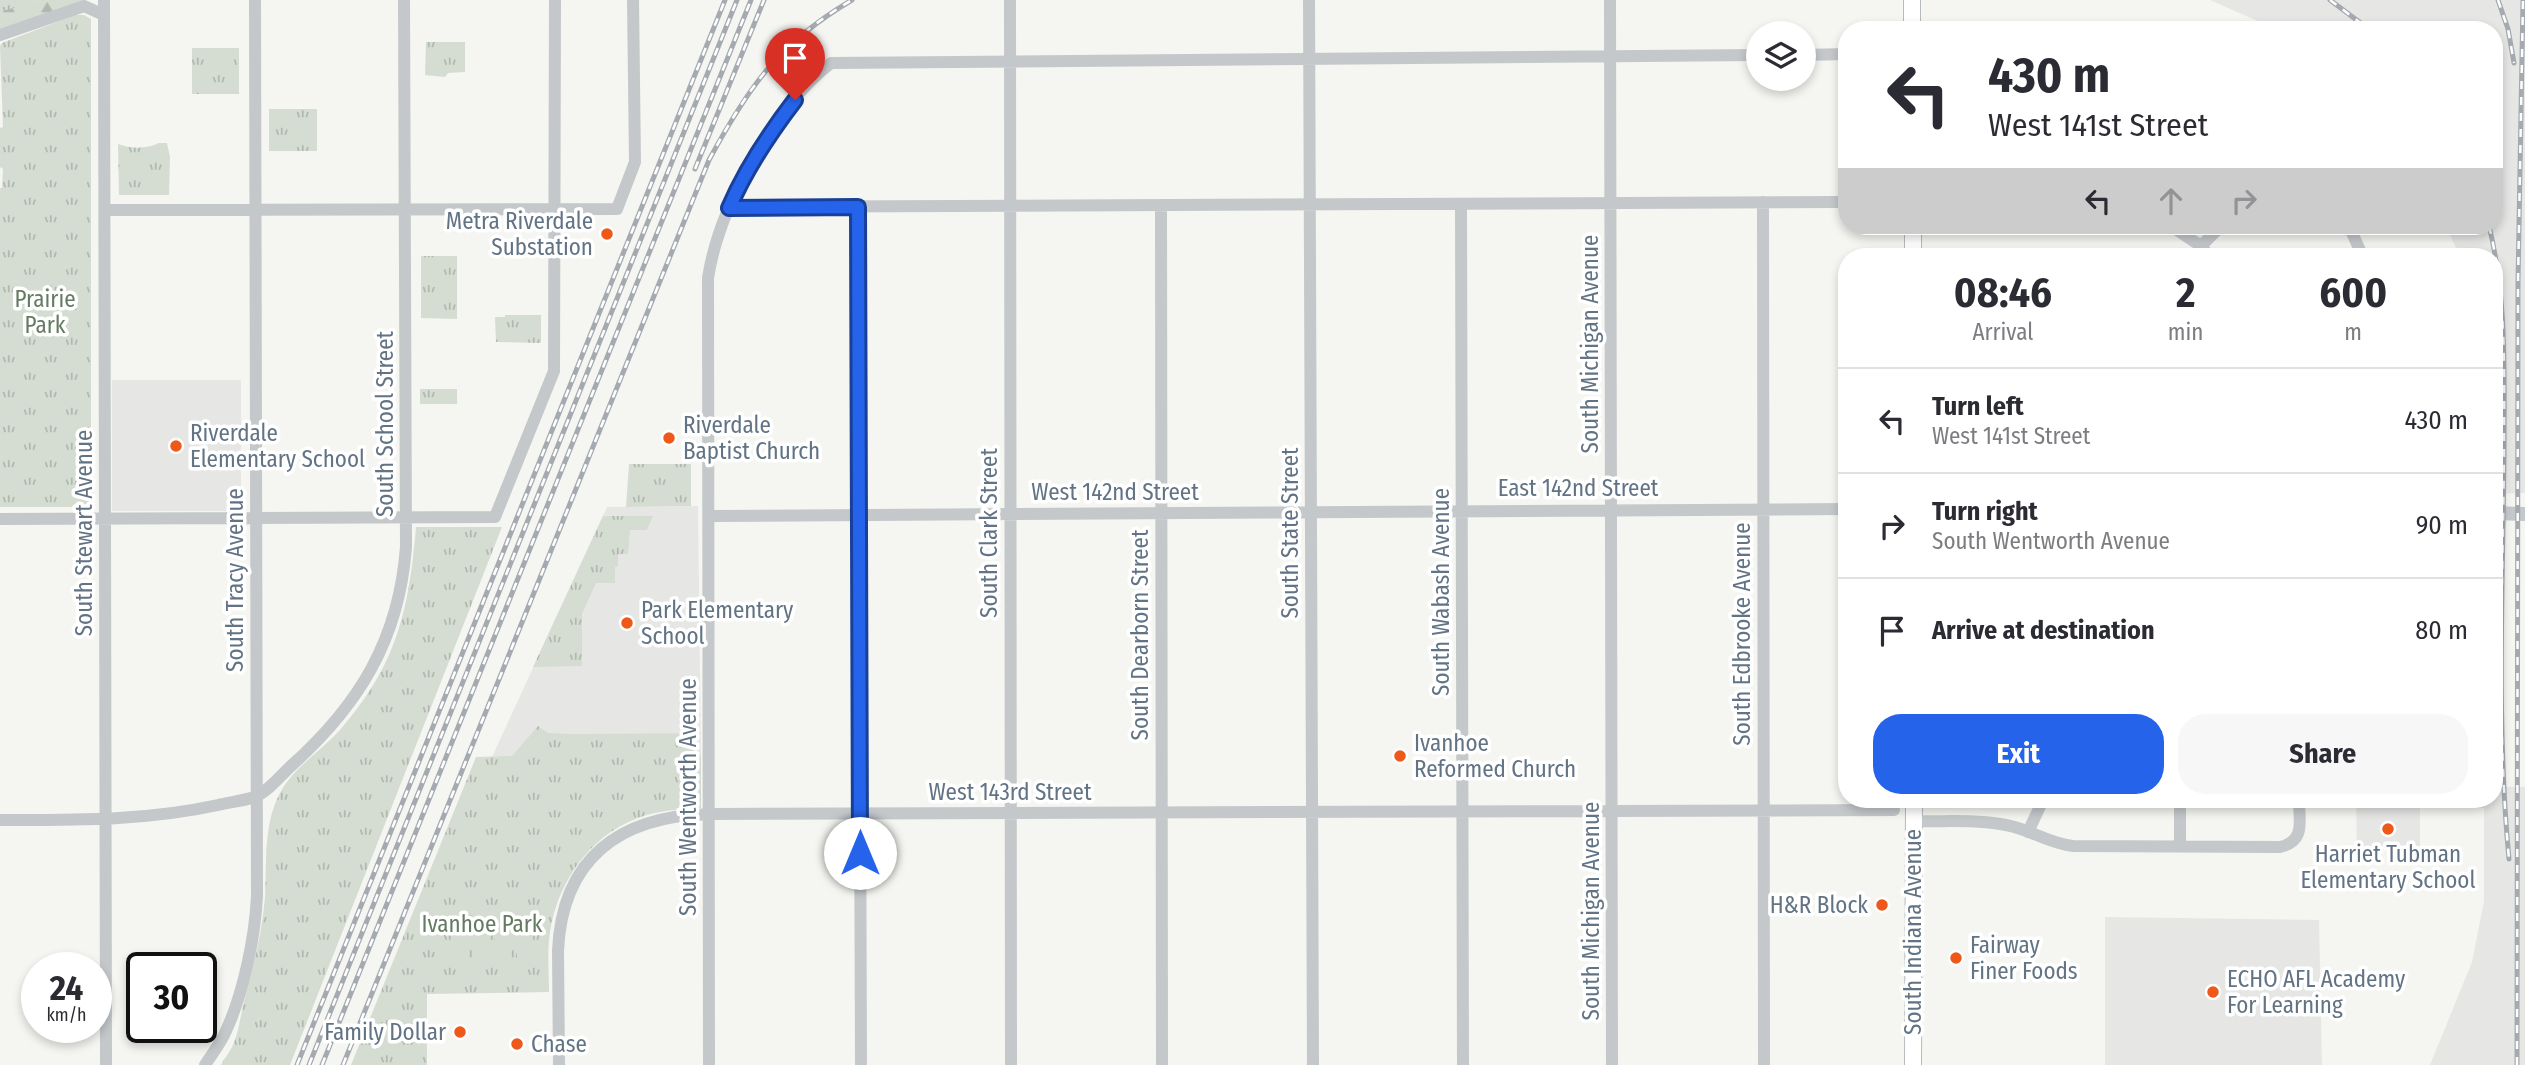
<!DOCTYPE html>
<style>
:root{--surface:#fff;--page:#f7f7f7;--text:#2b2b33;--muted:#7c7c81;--line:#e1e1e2;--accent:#2563eb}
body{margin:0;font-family:"Fira Sans Condensed",sans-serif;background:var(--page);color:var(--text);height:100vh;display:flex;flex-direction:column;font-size:26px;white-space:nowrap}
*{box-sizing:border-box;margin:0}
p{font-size:23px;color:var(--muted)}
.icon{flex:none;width:38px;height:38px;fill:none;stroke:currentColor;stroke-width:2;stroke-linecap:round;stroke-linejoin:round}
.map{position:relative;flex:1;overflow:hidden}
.side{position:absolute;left:1838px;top:248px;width:665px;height:560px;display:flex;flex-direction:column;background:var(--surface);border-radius:28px;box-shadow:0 4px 10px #0003}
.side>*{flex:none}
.banner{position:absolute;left:1838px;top:21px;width:665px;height:214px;border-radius:28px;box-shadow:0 4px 10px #0003;background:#fff;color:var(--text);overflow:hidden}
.fabs{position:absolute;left:1746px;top:21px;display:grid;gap:14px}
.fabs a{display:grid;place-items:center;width:70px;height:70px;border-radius:50%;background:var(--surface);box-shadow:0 4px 10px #0003;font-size:35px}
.speed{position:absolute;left:21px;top:952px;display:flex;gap:14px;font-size:35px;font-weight:700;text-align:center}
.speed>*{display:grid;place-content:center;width:91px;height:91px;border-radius:50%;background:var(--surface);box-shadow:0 4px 10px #0003;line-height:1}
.speed small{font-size:18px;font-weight:400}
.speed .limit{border:4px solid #111;border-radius:10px;background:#fff;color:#111}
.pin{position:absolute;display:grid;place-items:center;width:60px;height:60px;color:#fff;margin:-72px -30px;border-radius:50% 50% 50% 0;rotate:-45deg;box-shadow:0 0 7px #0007}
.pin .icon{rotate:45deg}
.me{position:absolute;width:77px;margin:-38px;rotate:0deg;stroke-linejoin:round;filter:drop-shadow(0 0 5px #0008)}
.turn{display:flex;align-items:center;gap:24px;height:147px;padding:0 35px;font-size:32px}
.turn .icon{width:91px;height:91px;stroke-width:2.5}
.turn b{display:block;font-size:49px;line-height:60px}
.lanes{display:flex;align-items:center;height:66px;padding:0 35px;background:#0003;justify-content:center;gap:35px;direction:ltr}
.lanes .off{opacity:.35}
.eta{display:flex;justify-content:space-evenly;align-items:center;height:119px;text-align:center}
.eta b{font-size:42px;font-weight:700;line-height:49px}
.button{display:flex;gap:14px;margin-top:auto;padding:14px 35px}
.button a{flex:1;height:80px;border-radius:28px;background:var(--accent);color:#fff;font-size:28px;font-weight:700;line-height:80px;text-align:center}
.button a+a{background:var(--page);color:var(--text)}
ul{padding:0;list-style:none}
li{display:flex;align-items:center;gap:21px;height:105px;padding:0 35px;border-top:2px solid var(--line)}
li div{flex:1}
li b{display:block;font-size:26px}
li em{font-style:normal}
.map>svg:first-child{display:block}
</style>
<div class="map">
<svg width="2525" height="1065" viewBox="0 0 2525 1065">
<defs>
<pattern id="grass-tufts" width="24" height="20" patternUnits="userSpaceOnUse" patternTransform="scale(1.75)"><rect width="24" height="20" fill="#d5ddd2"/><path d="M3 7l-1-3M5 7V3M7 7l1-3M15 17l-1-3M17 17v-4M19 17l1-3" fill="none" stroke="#b0b8b0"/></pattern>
<pattern id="forest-firs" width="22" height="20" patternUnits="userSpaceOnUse" patternTransform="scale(1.75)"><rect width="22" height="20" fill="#d5ddd2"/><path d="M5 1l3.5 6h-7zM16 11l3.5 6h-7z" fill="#b0b8b0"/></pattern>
</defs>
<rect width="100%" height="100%" fill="#f5f5f1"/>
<!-- built -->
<path fill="#e6e7e5" d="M2210 0H2525V493L2494 494V257H2460L2446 226H2494V30H2278Z
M112 380H241V511H112Z
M698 506 701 755 492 757 607 507Z
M2494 787H2525V1065H2430L2472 962 2484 901V808H2420V850H2357L2356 800H2494Z
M2105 917 2319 920 2322 1065H2105Z"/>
<!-- grass -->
<path fill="url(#grass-tufts)" d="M0 0H39L3 13 0 12Z
M75 15H84L91 19V439L94 501 90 507H0V188H2L3 169 0 167V128L3 127 0 46 2 43Z
M426 42H465V72L448 73 445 77 425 75Z
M192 48H239V94H192Z
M269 109H317V151H269Z
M159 143H167L170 157 169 195H119L118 144C131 149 147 149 159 143Z
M421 256H457V319L421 318Z
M505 315H541V343L496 342 495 317H505Z
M420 389H457V404H420Z
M629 464H691V506L626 507Z
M603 516H653L647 530H630L628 554H618V566L615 567V583H596L582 614V666L533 667Z
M416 527H502L290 1065H221C224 1059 229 1053 232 1047 238 1035 240 1019 243 1006 252 970 262 935 265 897 267 863 263 824 280 793 293 768 320 752 339 731 396 666 409 612 416 527Z
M538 726 548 733 574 734 692 733 695 738 694 754 701 755V808C683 809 665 810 647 815 594 830 558 879 550 932 547 951 549 972 549 992L427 994V1065H351L476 757 512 756Z"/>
<!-- forest -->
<path fill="url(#forest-firs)" d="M39 0H83L0 31V12Z"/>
<!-- garden -->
<path fill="#d5ddd2" d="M517 932H533V968H517Z
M452 933H468V969H452Z
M473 933H489L490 969H473Z
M495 933H511V968H495Z"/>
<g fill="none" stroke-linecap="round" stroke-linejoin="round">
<defs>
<path id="secondary" d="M1912 0V30
M1913 226V257
M1913 1065 1914 800"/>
</defs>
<!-- secondary casing -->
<use href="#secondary" stroke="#b6bbc0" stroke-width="18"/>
<!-- minor -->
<path stroke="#c4c8cb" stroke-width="12" d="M104 0 106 1065
M1010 0 1011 1065
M1309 0 1313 1065
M1610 0 1612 1065
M0 35 84 6 104 15
M1804 55 1846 54
M1763 202 1764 1065
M1461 204 1463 1065
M1161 205 1162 1065
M729 207 1838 202
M858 207 861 1065
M105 210 617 209 635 162 633 0
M2171 226 2201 246 2210 257
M2349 226 2363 257
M2201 246 2221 226
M709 516 1846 509
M0 519 495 517 554 371 555 0
M2180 800V846
M0 820C73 820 146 821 218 805 230 802 243 801 254 797 267 793 280 776 291 766 359 705 399 640 406 547L404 0
M1914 821C1944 822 1976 819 2006 825 2030 829 2047 843 2073 846L2280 847C2306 841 2299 821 2299 800
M2028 832 2043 800
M205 1065C212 1054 220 1044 225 1033 243 995 255 938 257 896L255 0
M559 1065 558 951C562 858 620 816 709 814L1894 810
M709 1065 708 278C719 207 774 107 831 63L1759 55"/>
<!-- tertiary -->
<path stroke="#c4c8cb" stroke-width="14" d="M2494 513 2525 514"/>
<!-- secondary -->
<use href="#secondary" stroke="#fff" stroke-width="16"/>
<defs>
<path id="rail" d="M2330 0 2370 30
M2498 0 2508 29 2514 63
M695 169 764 0
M2489 226C2507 298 2504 375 2504 449 2503 585 2496 723 2509 859
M297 1065 725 0
M309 1065 737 0
M322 1065 751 0
M343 1065 709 160C749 86 779 43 852 0
M2517 1065 2518 283 2523 0"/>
</defs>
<!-- rail casing -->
<use href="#rail" stroke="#a4aab0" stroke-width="5"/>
<!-- rail -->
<use href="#rail" stroke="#fff" stroke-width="2.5" stroke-dasharray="8" stroke-linecap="butt"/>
</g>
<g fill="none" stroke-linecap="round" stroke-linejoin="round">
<defs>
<path id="route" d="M795 100C769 134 746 168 729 208L858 207 860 853"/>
</defs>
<!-- route casing -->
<use href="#route" stroke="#184099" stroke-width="18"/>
<!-- route -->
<use href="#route" stroke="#2563eb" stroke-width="12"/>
</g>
<!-- markers -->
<g fill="#ee5919" stroke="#fff" stroke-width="2.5">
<circle cx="607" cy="234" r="7"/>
<circle cx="669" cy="438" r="7"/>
<circle cx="176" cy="446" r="7"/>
<circle cx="627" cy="623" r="7"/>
<circle cx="1400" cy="756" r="7"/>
<circle cx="2388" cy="829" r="7"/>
<circle cx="1882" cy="905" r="7"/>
<circle cx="1956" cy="958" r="7"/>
<circle cx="2213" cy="992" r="7"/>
<circle cx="460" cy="1032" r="7"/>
<circle cx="517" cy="1044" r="7"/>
</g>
<g text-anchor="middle" stroke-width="7" stroke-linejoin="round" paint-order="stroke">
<!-- poi labels -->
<g font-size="23" fill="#627384" stroke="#fff" text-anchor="start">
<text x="593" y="229" text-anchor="end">Metra Riverdale<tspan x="593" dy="26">Substation</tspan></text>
<text x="683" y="433">Riverdale<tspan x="683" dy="26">Baptist Church</tspan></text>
<text x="190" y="441">Riverdale<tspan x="190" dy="26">Elementary School</tspan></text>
<text x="641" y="618">Park Elementary<tspan x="641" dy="26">School</tspan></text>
<text x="1414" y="751">Ivanhoe<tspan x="1414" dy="26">Reformed Church</tspan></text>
<text x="2388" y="862" text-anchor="middle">Harriet Tubman<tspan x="2388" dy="26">Elementary School</tspan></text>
<text x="1868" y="913" text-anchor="end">H&amp;R Block</text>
<text x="1970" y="953">Fairway<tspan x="1970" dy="26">Finer Foods</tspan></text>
<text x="2227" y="987">ECHO AFL Academy<tspan x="2227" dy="26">For Learning</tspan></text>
<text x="446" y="1040" text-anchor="end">Family Dollar</text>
<text x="531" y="1052">Chase</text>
</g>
<!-- park labels -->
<g font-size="23" fill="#657b61" stroke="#fff">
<text x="45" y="307">Prairie<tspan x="45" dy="26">Park</tspan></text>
<text x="482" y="932">Ivanhoe Park</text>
</g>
<!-- street labels -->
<g font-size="23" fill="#627384" stroke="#fff">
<text transform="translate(1590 344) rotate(-90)" y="8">South Michigan Avenue</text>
<text transform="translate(385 424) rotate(-90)" y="8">South School Street</text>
<text x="1578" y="496">East 142nd Street</text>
<text x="1115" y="500">West 142nd Street</text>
<text transform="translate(84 533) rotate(-90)" y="8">South Stewart Avenue</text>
<text transform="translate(989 533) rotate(-90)" y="8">South Clark Street</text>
<text transform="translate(1290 533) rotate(-90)" y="8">South State Street</text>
<text transform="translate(235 580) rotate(-90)" y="8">South Tracy Avenue</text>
<text transform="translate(1441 592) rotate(-90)" y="8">South Wabash Avenue</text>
<text transform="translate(1742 634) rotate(-90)" y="8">South Edbrooke Avenue</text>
<text transform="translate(1140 635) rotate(-90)" y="8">South Dearborn Street</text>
<text x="1010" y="800">West 143rd Street</text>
<text transform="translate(688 797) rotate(-90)" y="8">South Wentworth Avenue</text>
<text transform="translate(1591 911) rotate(-90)" y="8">South Michigan Avenue</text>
<text transform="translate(1913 932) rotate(-90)" y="8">South Indiana Avenue</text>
</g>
</g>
</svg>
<div class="fabs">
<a><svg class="icon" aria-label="layers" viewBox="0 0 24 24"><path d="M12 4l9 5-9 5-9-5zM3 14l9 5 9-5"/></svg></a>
</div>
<div class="speed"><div>24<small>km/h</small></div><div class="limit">30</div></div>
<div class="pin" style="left:795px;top:100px;background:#d93025"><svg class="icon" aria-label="arrive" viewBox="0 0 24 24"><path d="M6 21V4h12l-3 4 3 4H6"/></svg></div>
<svg class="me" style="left:860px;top:853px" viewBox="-20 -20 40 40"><circle r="19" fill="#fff"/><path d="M0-13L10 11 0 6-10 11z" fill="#2563eb"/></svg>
<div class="banner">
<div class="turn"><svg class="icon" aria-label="left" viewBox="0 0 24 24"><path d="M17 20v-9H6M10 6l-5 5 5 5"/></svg><div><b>430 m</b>West 141st Street</div></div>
<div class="lanes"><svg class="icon" aria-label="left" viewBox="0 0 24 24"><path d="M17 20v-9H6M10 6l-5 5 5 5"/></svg><svg class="icon off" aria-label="ahead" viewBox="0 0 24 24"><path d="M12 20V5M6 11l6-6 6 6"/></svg><svg class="icon off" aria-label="right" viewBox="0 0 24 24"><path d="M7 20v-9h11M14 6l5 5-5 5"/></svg></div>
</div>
<section class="side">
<div class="eta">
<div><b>08:46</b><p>Arrival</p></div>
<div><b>2</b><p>min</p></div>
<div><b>600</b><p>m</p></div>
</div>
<ul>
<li><svg class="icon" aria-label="left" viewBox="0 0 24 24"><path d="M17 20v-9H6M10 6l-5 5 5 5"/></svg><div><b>Turn left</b><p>West 141st Street</p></div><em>430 m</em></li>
<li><svg class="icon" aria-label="right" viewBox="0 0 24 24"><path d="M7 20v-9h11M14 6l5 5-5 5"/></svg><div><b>Turn right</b><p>South Wentworth Avenue</p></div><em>90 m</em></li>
<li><svg class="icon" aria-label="arrive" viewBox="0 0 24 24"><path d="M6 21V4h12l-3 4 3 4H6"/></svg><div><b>Arrive at destination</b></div><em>80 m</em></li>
</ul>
<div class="button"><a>Exit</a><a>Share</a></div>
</section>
</div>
